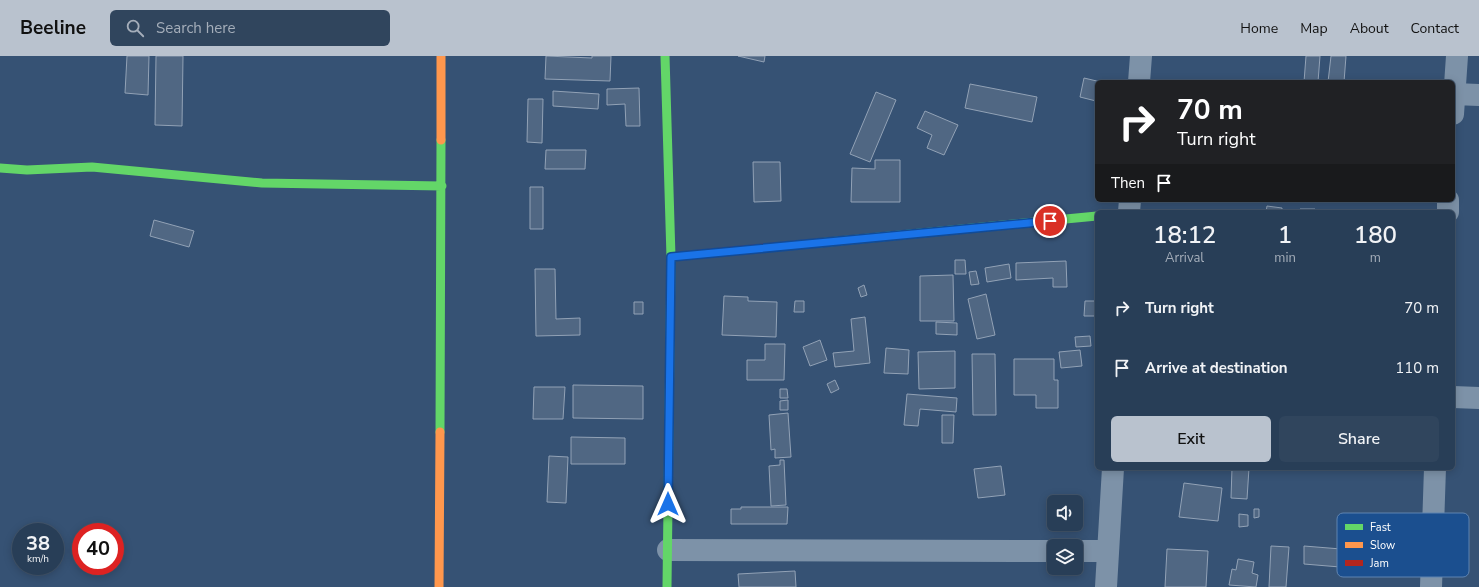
<!DOCTYPE html>
<style>
:root{--surface:#283e57;--page:#30455d;--text:#f1f3f6;--muted:#a5aeba;--line:#44576d;--accent:#b9c2ce}
body{margin:0;font-family:"Nunito Sans",sans-serif;background:var(--page);color:var(--text);height:100vh;display:flex;flex-direction:column;font-size:15px;white-space:nowrap}
*{box-sizing:border-box;margin:0}
p{font-size:13px;color:var(--muted)}
.icon{flex:none;width:22px;height:22px;fill:none;stroke:currentColor;stroke-width:2;stroke-linecap:round;stroke-linejoin:round}
.map{position:relative;flex:1;overflow:hidden}
.panel{position:absolute;left:1095px;top:154px;width:360px;height:260px;display:flex;flex-direction:column;background:var(--surface);border-radius:6px;box-shadow:0 2px 10px #0003,0 0 0 1px var(--line)}
.panel>*{flex:none}
.banner{position:absolute;left:1095px;top:24px;width:360px;height:122px;border-radius:6px;box-shadow:0 2px 10px #0003,0 0 0 1px var(--line);background:#202124;color:#fff;overflow:hidden}
.buttons{position:absolute;left:1047px;top:439px;display:grid;gap:8px}
.buttons a{display:grid;place-items:center;width:36px;height:36px;border-radius:6px;background:var(--surface);box-shadow:0 2px 10px #0003,0 0 0 1px var(--line);font-size:20px}
.speed{position:absolute;left:12px;top:467px;display:flex;gap:8px;font-size:20px;font-weight:700;text-align:center}
.speed>*{display:grid;place-content:center;width:52px;height:52px;border-radius:50%;background:var(--surface);box-shadow:0 2px 10px #0003,0 0 0 1px var(--line);line-height:1}
.speed small{font-size:10px;font-weight:400}
.speed .limit{border:6px solid #d22;background:#fff;color:#111}
.pin{position:absolute;display:grid;place-items:center;width:34px;height:34px;color:#fff;margin:-17px;border:2px solid #fff;border-radius:50%;box-shadow:0 1px 4px #0007}
.me{position:absolute;width:44px;margin:-22px;rotate:0deg;stroke-linejoin:round;filter:drop-shadow(0 0 3px #0008)}
.turn{display:flex;align-items:center;gap:14px;height:84px;padding:0 16px;font-size:18px}
.turn .icon{width:52px;height:52px;stroke-width:2.5}
.turn b{display:block;font-size:28px;line-height:34px}
.then{display:flex;align-items:center;height:38px;padding:0 16px;background:#0003;gap:8px;font-size:15px}
.eta{display:flex;justify-content:space-evenly;align-items:center;height:68px;text-align:center}
.eta b{font-size:24px;font-weight:600;line-height:28px}
.button{display:flex;gap:8px;margin-top:auto;padding:8px 16px}
.button a{flex:1;height:46px;border-radius:6px;background:var(--accent);color:#111;font-size:16px;font-weight:600;line-height:46px;text-align:center}
.button a+a{background:var(--page);color:var(--text)}
ul{padding:0;list-style:none}
li{display:flex;align-items:center;gap:12px;height:60px;padding:0 16px}
li div{flex:1}
li b{display:block;font-size:15px}
li em{font-style:normal}
header{display:flex;align-items:center;gap:24px;box-sizing:border-box;height:56px;padding:0 20px;background:var(--accent);color:#111}
header strong{font-size:19px}
nav{display:flex;gap:22px;margin-inline-start:auto;font-size:14px}
.search{width:280px;height:36px;background:var(--page);display:flex;align-items:center;gap:10px;box-sizing:border-box;padding:0 14px;border-radius:6px;color:var(--muted);font-size:15px}
.map>svg:first-child{display:block}
</style>
<header>
<strong>Beeline</strong>
<div class="search"><svg class="icon" aria-label="search" viewBox="0 0 24 24"><circle cx="10" cy="10" r="6"/><path d="M15 15l6 6"/></svg>Search here</div>
<nav><a>Home</a><a>Map</a><a>About</a><a>Contact</a></nav>
</header>
<div class="map">
<svg width="1479" height="531" viewBox="0 0 1479 531">
<rect width="100%" height="100%" fill="#365274"/>
<!-- building -->
<path fill="#506783" stroke="#92a2b6" d="M127 0H149L148 39 125 37Z
M156 0H183L182 70 155 69Z
M546 0 592 2V0H611L610 25 545 23Z
M738 0H765L764 6Z
M1306 0H1320L1318 26H1304Z
M1331 0H1346L1344 26H1328Z
M1084 22 1101 26H1097L1096 45 1080 41Z
M970 28 1037 41 1032 66 965 52Z
M639 32 640 70H626L625 48 607 49V33Z
M553 35 599 38 598 53 553 50Z
M876 36 896 44 870 106 850 98Z
M528 43H543L542 87 527 86Z
M925 55 958 69 944 99 927 92 932 79 917 72Z
M546 94H586L585 113H545Z
M875 104H900V146H851L852 112 875 113Z
M753 106H780L781 145 754 146Z
M530 131H543V173H530Z
M1267 150 1282 152V156H1266Z
M1300 153H1315V156H1300Z
M154 164 194 175 189 191 150 180Z
M955 204H965L966 218H955Z
M1066 205 1067 231H1053V222L1016 224V207Z
M1009 208 1011 222 987 226 985 212Z
M535 213H555L556 263 580 262V279L536 280Z
M976 215 979 228 971 229 969 216Z
M953 219 954 265H920V220Z
M864 229 867 239 861 241 858 232Z
M986 238 995 279 977 283 968 243Z
M724 240 748 241V245L777 246 776 281 722 279Z
M795 245H804V256H794Z
M1085 245H1096L1095 260H1084Z
M634 246H643V258H634Z
M865 261 870 307 835 311 833 297 854 295 851 263Z
M936 266 957 267V279L936 278Z
M1090 280 1091 290 1076 291 1075 281Z
M820 284 827 304 810 310 803 291Z
M765 288H785L784 324H747V304H765Z
M886 292 909 294 908 318 884 317Z
M1080 294 1082 310 1061 312 1059 296Z
M955 295V332L919 333 918 296Z
M972 298H995L996 359H973Z
M1014 303H1054V324H1058V352H1036V339H1014Z
M835 324 839 333 831 337 827 328Z
M573 329 643 330V363L573 362Z
M534 331H565L563 363H533Z
M780 333H787L788 342H780Z
M907 338 957 342 956 356 920 353 918 370 904 369Z
M788 344V354H780V345Z
M788 357 791 401 775 402V393L771 394 769 359Z
M942 359H954L953 387H942Z
M571 381 625 382V408H571Z
M549 400 568 401 566 447 547 446Z
M780 404H784L786 449 771 450 769 410 780 409Z
M1001 410 1005 439 978 442 974 413Z
M1232 412H1249L1247 443 1231 442Z
M1184 427 1222 432 1218 465 1179 461Z
M741 451H788L787 468H731V453H741Z
M1254 453H1259V461L1254 462Z
M1239 458 1248 459V470L1239 471Z
M1271 490 1289 491 1286 531H1269Z
M1304 490 1341 493 1340 511 1304 508Z
M1167 493 1208 495 1206 531H1165Z
M1238 503 1254 506 1252 517 1258 519 1256 531 1229 529 1232 513 1236 514Z
M795 515 796 531H739L738 518Z"/>
<g fill="none" stroke-linecap="round" stroke-linejoin="round">
<!-- street -->
<path stroke="#7d92a8" stroke-width="22" d="M1139 26 1141 0
M1454 38 1479 39
M1453 58 1457 0
M1129 156 1130 144
M1448 156V144
M1453 341 1479 342
M668 494 1054 495
M1076 495H1108
M1106 531 1113 412
M1431 531 1435 412"/>
<!-- fast -->
<path stroke="#63d668" stroke-width="9" d="M665 0 671 201 667 531
M0 112 27 114 92 111 262 127 442 130
M818 187 1097 160
M440 376 441 84"/>
<!-- slow -->
<path stroke="#ff974d" stroke-width="9" d="M441 84V0
M439 531 440 376"/>
<!-- jam -->
<path stroke="#b3261e" stroke-width="9" d="M671 201 818 187"/>
</g>
<g fill="none" stroke-linecap="round" stroke-linejoin="round">
<defs>
<path id="route" d="M668 448 671 201 1050 165"/>
</defs>
<!-- route casing -->
<use href="#route" stroke="#114b97" stroke-width="10"/>
<!-- route -->
<use href="#route" stroke="#1a73e8" stroke-width="7"/>
</g>
<!-- legend -->
<rect x="1337" y="457" width="132" height="64" rx="6" fill="#1b4f8f" stroke="#5f84b1" stroke-width="1"/>
<rect x="1345" y="468" width="18" height="6" fill="#63d668"/>
<rect x="1345" y="486" width="18" height="6" fill="#ff974d"/>
<rect x="1345" y="504" width="18" height="6" fill="#b3261e"/>
<g font-size="11" fill="#fff">
<text x="1370" y="475">Fast</text>
<text x="1370" y="493">Slow</text>
<text x="1370" y="511">Jam</text>
</g>
</svg>
<div class="buttons">
<a><svg class="icon" aria-label="sound" viewBox="0 0 24 24"><path d="M4 9h4l5-4v14l-5-4H4zM17 9q2 3 0 6"/></svg></a>
<a><svg class="icon" aria-label="layers" viewBox="0 0 24 24"><path d="M12 4l9 5-9 5-9-5zM3 14l9 5 9-5"/></svg></a>
</div>
<div class="speed"><div>38<small>km/h</small></div><div class="limit">40</div></div>
<div class="pin" style="left:1050px;top:165px;background:#d93025"><svg class="icon" aria-label="arrive" viewBox="0 0 24 24"><path d="M6 21V4h12l-3 4 3 4H6"/></svg></div>
<svg class="me" style="left:668px;top:448px" viewBox="-20 -20 40 40"><path d="M0-17L14 15 0 8-14 15z" fill="#1a73e8" stroke="#fff" stroke-width="4"/></svg>
<div class="banner">
<div class="turn"><svg class="icon" aria-label="right" viewBox="0 0 24 24"><path d="M7 20v-9h11M14 6l5 5-5 5"/></svg><div><b>70 m</b>Turn right</div></div>
<div class="then">Then<svg class="icon" aria-label="arrive" viewBox="0 0 24 24"><path d="M6 21V4h12l-3 4 3 4H6"/></svg></div>
</div>
<section class="panel">
<div class="eta">
<div><b>18:12</b><p>Arrival</p></div>
<div><b>1</b><p>min</p></div>
<div><b>180</b><p>m</p></div>
</div>
<ul>
<li><svg class="icon" aria-label="right" viewBox="0 0 24 24"><path d="M7 20v-9h11M14 6l5 5-5 5"/></svg><div><b>Turn right</b></div><em>70 m</em></li>
<li><svg class="icon" aria-label="arrive" viewBox="0 0 24 24"><path d="M6 21V4h12l-3 4 3 4H6"/></svg><div><b>Arrive at destination</b></div><em>110 m</em></li>
</ul>
<div class="button"><a>Exit</a><a>Share</a></div>
</section>
</div>
